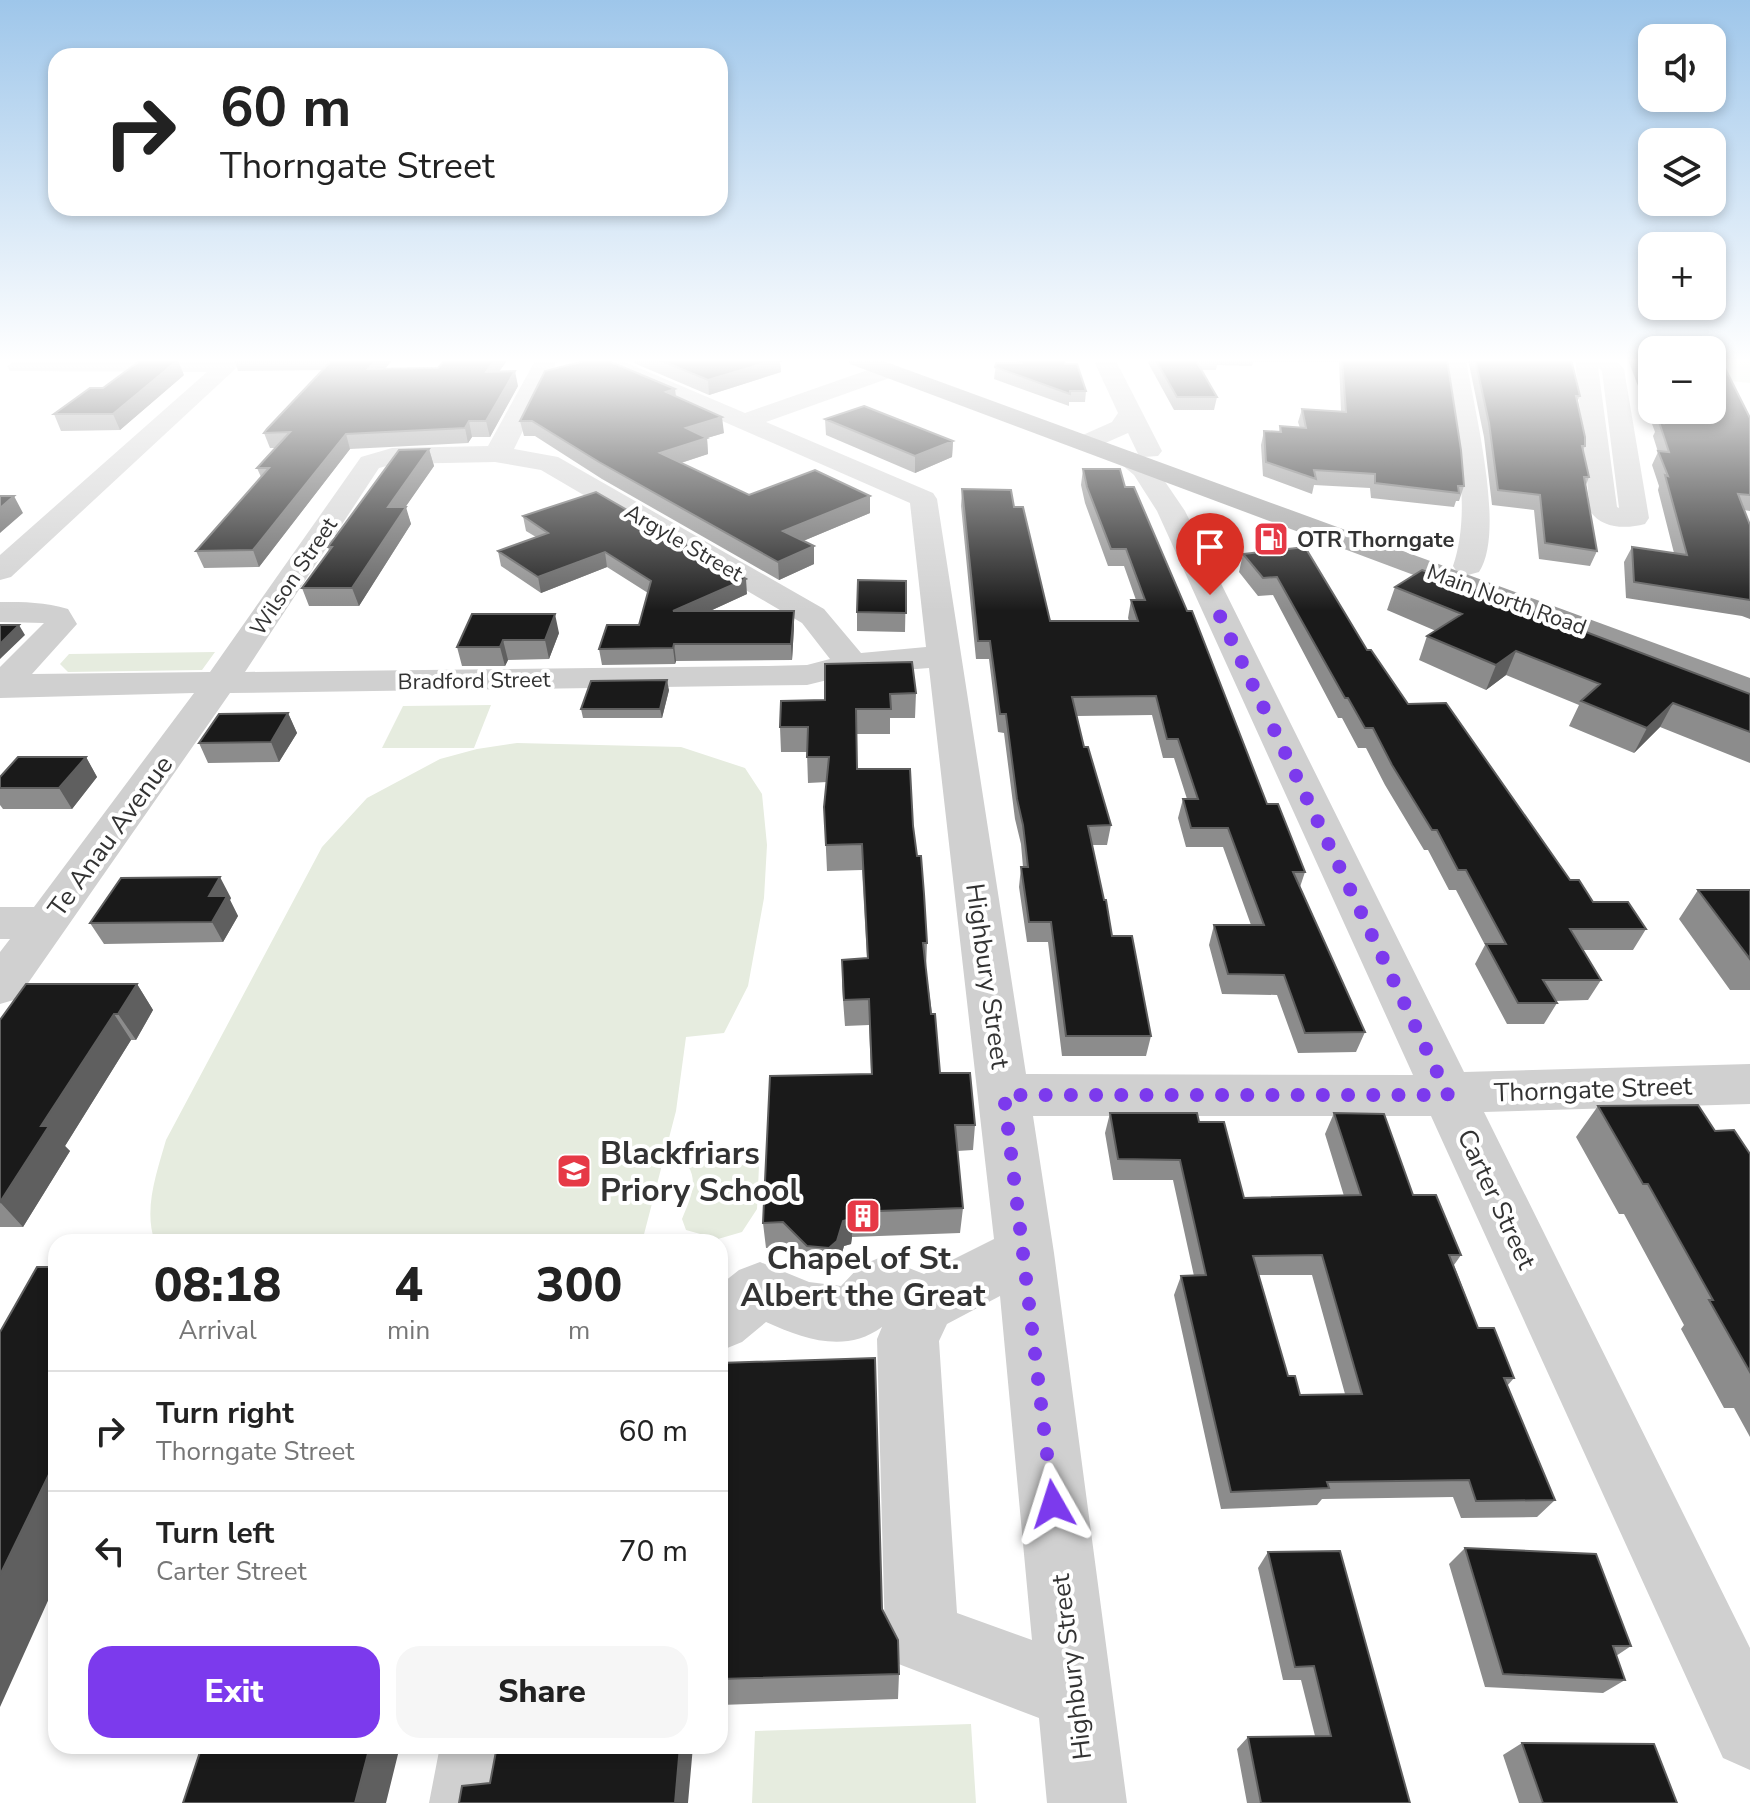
<!DOCTYPE html>
<meta charset="utf-8">
<style>
:root{--surface:#fff;--page:#f6f6f6;--text:#222;--muted:#767676;--line:#e0e0e0;--accent:#7c3aed}
body{margin:0;font-family:"Nunito Sans",sans-serif;background:var(--page);color:var(--text);height:100vh;display:flex;flex-direction:column;font-size:30px;white-space:nowrap}
*{box-sizing:border-box;margin:0}
p{font-size:26px;color:var(--muted)}
.icon{flex:none;width:44px;height:44px;fill:none;stroke:currentColor;stroke-width:2;stroke-linecap:round;stroke-linejoin:round}
.map{position:relative;flex:1;overflow:hidden}
.panel{position:absolute;left:48px;top:1234px;width:680px;height:520px;display:flex;flex-direction:column;background:var(--surface);border-radius:24px;box-shadow:0 4px 12px #0003}
.panel>*{flex:none}
.guide{position:absolute;left:48px;top:48px;width:680px;height:168px;border-radius:24px;box-shadow:0 4px 12px #0003;background:#fff;color:var(--text);overflow:hidden}
.controls{position:absolute;left:1638px;top:24px;display:grid;gap:16px}
.controls a{display:grid;place-items:center;width:88px;height:88px;border-radius:16px;background:var(--surface);box-shadow:0 4px 12px #0003;font-size:40px}
.pin{position:absolute;display:grid;place-items:center;width:68px;height:68px;color:#fff;margin:-82px -34px;border-radius:50% 50% 50% 0;rotate:-45deg;box-shadow:0 0 8px #0007}
.pin .icon{rotate:45deg}
.me{position:absolute;width:88px;margin:-44px;rotate:354deg;stroke-linejoin:round;filter:drop-shadow(0 0 6px #0008)}
.turn{display:flex;align-items:center;gap:28px;height:168px;padding:0 40px;font-size:36px}
.turn .icon{width:104px;height:104px;stroke-width:2.5}
.turn b{display:block;font-size:56px;line-height:68px}
.eta{display:flex;justify-content:space-evenly;align-items:center;height:136px;text-align:center}
.eta b{font-size:48px;font-weight:800;line-height:56px}
.button{display:flex;gap:16px;margin-top:auto;padding:16px 40px}
.button a{flex:1;height:92px;border-radius:24px;background:var(--accent);color:#fff;font-size:32px;font-weight:800;line-height:92px;text-align:center}
.button a+a{background:var(--page);color:var(--text)}
ul{padding:0;list-style:none}
li{display:flex;align-items:center;gap:24px;height:120px;padding:0 40px;border-top:2px solid var(--line)}
li div{flex:1}
li b{display:block;font-size:30px}
li em{font-style:normal}
.map>svg:first-child{display:block}
</style>
<div class="map">
<svg width="1750" height="1803" viewBox="0 0 1750 1803">
<rect width="100%" height="100%" fill="#fff"/>
<!-- green -->
<path fill="#e6ecdf" d="M1712 359H1750V383L1712 379Z
M215 652 202 670 68 672 60 664 69 654Z
M491 705 474 748H382L403 706Z
M517 743 681 747 745 768 762 794 767 845 764 898 748 986 724 1033 686 1037 676 1111 642 1242H155C143 1209 157 1172 166 1140L322 847 367 798 440 759 477 749Z
M747 1159 759 1166 757 1209 742 1232 718 1239 686 1230 682 1219C689 1201 699 1183 688 1166L693 1160Z
M971 1724 976 1803H752L755 1731Z"/>
<g fill="none" stroke-linecap="round" stroke-linejoin="round">
<!-- minor -->
<path fill="#d0d0d0" fill-rule="evenodd" d="M18 359H246L11 577 0 580V555L207 372 10 371 7 366Z
M536 359H558L514 449 558 457 824 609 861 653 926 647 910 503 592 364 589 359H618L745 413 882 365 890 363 901 370 898 375 766 422 933 493 937 499 1026 1074 1413 1075 1157 511 1134 475 1115 459 1119 453 1128 451 1138 454 1128 433 1094 448H1076L1072 443 1076 438 1112 422 1118 413 1093 359H1115L1162 451 1158 456 1143 457 1153 464 1185 511 1464 1072 1750 1064V1104L1484 1112 1750 1648V1770L1723 1758 1431 1116H1033L1054 1253 1127 1803H1047L1039 1718 896 1663 885 1637 877 1339 882 1327C845 1354 804 1339 766 1322L742 1342 720 1351V1285L739 1270 760 1262 809 1282 841 1286 860 1266 881 1257 924 1274 994 1239 929 668 852 674 807 685 230 693 17 999 0 1004V952L10 939H0V907H34L194 693 0 698V667L44 623 0 622V602C25 602 45 602 68 609L77 624 32 674 210 672 361 457 392 448 488 446ZM495 462 541 470 802 623 830 659 807 665 768 666 245 672 379 468 394 464ZM1000 1296 1032 1640 957 1613 939 1341 947 1324Z
M1444 359H1466C1474 409 1506 532 1479 572L1468 575 1457 572 1453 566C1474 505 1452 423 1444 359Z
M1575 359H1615L1624 369 1649 518 1645 524C1626 529 1602 529 1590 511ZM1598 367 1602 371 1619 508 1617 507Z
M440 1746H518L509 1803H429Z"/>
<!-- highway -->
<path fill="#9a9a9a" fill-rule="evenodd" d="M847 359H878L1750 678V701L850 364Z"/>
</g>
<!-- wall -->
<path fill="#8c8c8c" fill-rule="evenodd" d="M234 359H393L385 369 438 368 445 359H508L499 371 518 386 490 437H472L468 443 350 449 259 567 204 568 196 551 261 477 257 468 275 448H270L264 433 323 370 238 371Z
M634 359H790L780 362 781 372 709 395 634 363Z
M1014 359H1064L1065 364 1086 391 1085 402H1069V406L994 379 996 363H1016Z
M1146 359H1447L1464 486 1459 501H1456L1454 507 1371 498 1370 488 1314 485 1312 494 1263 476 1261 445 1264 431 1279 432 1280 426 1300 428 1298 422 1302 409 1341 411 1339 362H1253L1252 366 1217 365 1216 370H1201L1217 397 1214 410H1174Z
M1468 359H1571L1580 396 1577 402 1585 446 1583 451 1589 477 1586 485 1597 551 1590 566 1539 559 1534 510 1492 505 1484 437Z
M1628 359H1652V410H1712L1750 418V511L1744 510 1750 525V619L1742 616 1626 598 1624 562 1632 547 1674 553 1658 490 1659 486 1652 465 1658 452 1653 436 1655 432Z
M184 375 120 430 61 431 54 414 103 388Z
M676 397 724 433 707 438 708 454 681 463 749 495 870 513 803 541 814 564 779 580 602 479 535 436H524L520 421Z
M825 419 953 441 952 457 915 473 826 435Z
M429 449 434 466 405 507 411 524 359 606H309L302 588 329 551 328 547Z
M1083 469 1125 487 1267 804 1305 872 1300 887 1365 1032 1356 1052 1298 1053 1277 995 1222 994 1209 945 1214 925H1251L1223 847H1186L1178 818 1183 799H1187L1174 758H1163L1152 715 1077 716 1084 747 1111 825 1107 845H1092L1112 936 1151 1036 1146 1056H1062L1048 942H1027L1019 887 1021 867H1023L1021 844 1015 819 1004 733 998 732 989 659H976L961 506 962 489 1014 507 1050 621H1129L1128 618 1131 600H1136L1124 566H1108L1085 503 1081 485Z
M523 516 747 594 710 611 794 627 792 660 676 661 675 664 602 665 599 649 639 625 648 593 607 567 541 593 501 566 498 551 536 537 526 531Z
M1305 547 1367 650 1408 704 1570 880 1593 902 1646 929 1633 950H1583L1601 980 1588 1000 1555 1001 1557 1003 1544 1024H1507L1475 964 1485 945 1456 890H1449L1428 850H1424L1385 785 1366 748H1358L1342 718H1338L1273 595 1258 596 1239 572 1243 554Z
M906 581 905 632 857 631V612Z
M1395 587 1750 694V763L1660 727 1634 753 1569 726 1579 705 1506 675 1486 690 1419 660 1427 636 1436 631 1387 610Z
M559 633 549 659 508 660 505 666H462L457 647Z
M825 664 916 693 915 718H890V734H856L857 769 913 826 927 943 926 969 940 1073 975 1125 973 1150 957 1151 963 1208 960 1233 852 1237 851 1244 844 1246 838 1266 830 1272 809 1270 785 1247 766 1248 763 1223 871 1074 869 1025 845 1026 842 986V960L867 958 862 870 827 871 824 807 827 782 808 783 807 752H781L780 727 825 700Z
M669 690 662 718H583L581 709Z
M288 713 297 733 279 762 208 763 199 743Z
M86 757 97 777 72 809H3L0 805V777Z
M1698 890H1750V990H1730L1679 919Z
M231 898 230 900 238 916 223 942 104 944 90 923Z
M137 984 153 1010 136 1040H131L65 1146 70 1151 23 1227H0V1020Z
M1598 1106 1715 1131 1750 1154V1437L1734 1408H1724L1681 1329 1684 1325 1624 1214H1619L1576 1137Z
M1110 1113 1199 1122 1244 1198 1344 1196 1325 1134 1334 1113 1413 1195 1461 1255 1454 1265 1478 1328 1514 1378 1507 1386 1555 1500 1537 1517 1461 1518 1453 1497 1322 1499 1317 1505 1221 1509 1174 1295 1181 1276H1194L1173 1180H1113L1105 1133ZM1259 1275H1312L1345 1394 1300 1395 1288 1376Z
M720 1363 882 1609 899 1674 898 1699 720 1705Z
M1465 1548 1631 1646 1616 1656 1625 1680 1603 1693 1485 1687 1449 1564Z
M1268 1552 1410 1803H1247L1237 1749 1248 1737 1315 1736 1301 1680H1283L1258 1568Z
M1522 1743 1677 1803H1519L1503 1755Z"/>
<!-- shaded-wall -->
<path fill="#5f5f5f" d="M377 359H393L373 383 368 369Z
M495 359H508L489 386 486 372Z
M765 359H790L780 362 781 372 709 395 708 380Z
M178 360 184 375 120 430 113 414Z
M515 371 518 386 490 437 486 421Z
M675 389 677 404 666 392Z
M722 417 724 433 707 438 708 454 662 469 660 453 686 428Z
M469 421 472 437 468 443 465 428Z
M346 434 350 449 259 567 253 550Z
M953 441 952 457 915 473V456Z
M429 449 434 466 393 525 388 507Z
M14 496 23 513 0 533V508Z
M870 496V513L784 549 783 531Z
M406 507 411 524 359 606 352 588Z
M814 546V564L779 580 778 562Z
M605 552 607 567 541 593 538 577Z
M746 579 747 594 675 627 673 611Z
M794 611V627L792 660 791 644Z
M555 614 559 633 549 659 545 640Z
M19 625 25 635 0 659V644Z
M503 640 508 660 505 666 500 647Z
M674 644 676 661 675 664 673 648Z
M1516 651 1506 675 1486 690 1496 665Z
M667 680 669 690 662 718 660 709Z
M1673 703 1660 727 1634 753 1647 728Z
M288 713 297 733 279 762 271 742Z
M86 757 97 777 72 809 59 788Z
M220 877 231 898 230 900 238 916 223 942 212 922 209 896Z
M137 984 153 1010 136 1040 118 1014Z
M114 1014 131 1040 65 1146 70 1151 23 1227 0 1202 41 1126Z
M851 1212 852 1237 851 1244 844 1246 838 1266 830 1272 829 1248 843 1221Z
M56 1460V1583L0 1707V1575Z
M370 1746H400L386 1803H355Z
M680 1746H693L688 1803H675Z"/>
<!-- building -->
<path fill="#1a1a1a" stroke="#5f5f5f" stroke-width="2" fill-rule="evenodd" d="M333 359H377L368 369 438 368 445 359H495L486 372 515 371 486 421H469L465 428 346 434 253 550 196 551 269 468H257L290 432 264 433 267 429Z
M592 359H604L675 389 666 392 722 417 686 428 707 438 660 453 749 495 815 470 870 496 783 531 814 546 778 562 599 462 532 421H520L545 371Z
M657 359H778L708 380Z
M1019 359H1064L1065 364H1077L1086 391H1070V394L995 367 996 363H1021Z
M1155 359H1195L1217 397H1177Z
M1342 359H1447L1461 450 1464 486H1458L1459 493 1375 483V474L1314 470 1316 479 1266 462 1264 431 1281 432 1280 426 1306 428 1302 409 1346 412Z
M1475 359H1571L1580 396H1576L1585 437V446H1582L1589 477H1584L1597 551 1545 543 1540 495 1498 490 1489 423Z
M1638 359H1652V395Z
M141 360H178L113 414H54L90 388H103Z
M1712 367 1725 368 1750 418V495L1738 494 1750 525V600L1634 582 1632 547 1687 555 1665 475 1668 476 1658 451 1669 452 1659 422 1663 423 1658 410H1712Z
M864 406 953 441 915 456 825 419Z
M429 449 388 507H406L352 588H302L332 547H328L399 450Z
M1083 469H1120L1125 487H1134L1187 611H1192L1267 804H1278L1305 872H1293L1365 1032 1305 1033 1284 975 1228 974 1214 925H1264L1228 828H1191L1183 799H1198L1178 739H1167L1156 696 1072 697 1084 747H1088L1111 825 1088 826 1104 900H1106L1112 936H1132L1151 1036H1066L1051 922H1029L1021 867H1028L1023 825 1017 799 1006 714H1000L990 641H978L962 489 1011 490 1014 507H1023L1050 621H1138L1131 600H1145L1126 549H1111L1087 487Z
M596 492 746 579 673 611H794L791 644H674L673 648 599 649 607 625H639L651 581 605 552 538 577 498 551 548 533 523 516Z
M0 496H14L0 508Z
M1305 547 1367 650H1371L1408 704 1446 703 1570 880H1579L1593 902H1628L1646 929H1570L1601 980H1543L1557 1003H1518L1486 944H1506L1466 870H1458L1437 830H1432L1392 765 1373 728H1365L1348 698H1345L1277 577 1263 578 1243 554Z
M1422 570 1750 694V732L1673 703 1647 728 1581 701 1600 684 1516 651 1496 665 1427 636 1462 614 1395 587Z
M858 580 906 581V613L857 612Z
M472 614H555L545 640H503L500 647H457Z
M0 625H19L0 644Z
M912 662 916 693 890 694 891 709H856L857 769H910L913 826 917 856H921L924 894 927 943H923L931 1014H935L940 1073H970L975 1125H955L963 1208 851 1212 850 1219 843 1221 837 1241 829 1248 807 1246 783 1222 763 1223 770 1076 872 1074 869 999 844 1000 842 960 868 958 862 844 826 845 824 807 829 757H807L808 727H780L781 701 825 700V664Z
M667 680 660 709H581L591 681Z
M288 713 271 742 199 743 219 714Z
M18 757H86L59 788H0V777Z
M220 877 209 896H227L212 922 90 923 121 878Z
M1698 890H1750V959Z
M26 984H137L118 1014H114L41 1126H49L0 1202V1020Z
M1698 1105 1715 1131 1734 1130 1750 1154V1372L1709 1300H1713L1648 1184H1643L1598 1106Z
M1110 1113H1197L1199 1122H1224L1244 1198 1361 1195 1334 1113 1384 1114 1413 1195H1436L1461 1255H1449L1478 1328H1494L1514 1378H1504L1555 1500 1476 1501 1469 1480 1327 1482 1329 1488 1231 1492 1181 1276 1206 1275 1180 1160 1118 1159ZM1322 1255 1362 1394 1300 1395 1295 1376H1288L1253 1256Z
M674 1235 703 1241 704 1242H658L659 1240Z
M37 1267H56V1460L0 1575V1332Z
M875 1358 882 1609 898 1640 899 1674 720 1679V1363Z
M1465 1548 1596 1554 1631 1646H1613L1625 1680 1503 1674Z
M1340 1551 1410 1803H1261L1248 1737 1331 1736 1314 1666 1295 1667 1268 1552Z
M1522 1743 1654 1744 1677 1803H1543Z
M202 1746H370L355 1803H183Z
M497 1746H680L675 1803H459L462 1786 490 1783Z"/>
<!-- sky -->
<linearGradient id="sky" x2="0" y2="1"><stop stop-color="#9ec6ea"/><stop offset="0.59" stop-color="#fff"/><stop offset="1" stop-color="#fff" stop-opacity="0"/></linearGradient>
<rect width="1750" height="611" fill="url(#sky)"/>
<g fill="none" stroke-linecap="round" stroke-linejoin="round">
<!-- route -->
<path stroke="#7c3aed" stroke-width="14" stroke-dasharray="0 25.2" d="M1053 1504 1004 1095H1448L1210 595"/>
</g>
<!-- icons -->
<defs>
<symbol id="fuel-square" viewBox="-11 -11 22 22"><rect x="-9" y="-9" width="18" height="18" rx="4" fill="#e63946" stroke="#fff"/><path d="M-5.5-6h7V0h2V4h1.3V-2.5L3-4.5l.8-.8L6-3V5H2.5V1h-1V6h-7ZM-4.2-4.7v3.2H.2V-4.7Z" fill="#fff"/></symbol>
<symbol id="school-square" viewBox="-11 -11 22 22"><rect x="-9" y="-9" width="18" height="18" rx="4" fill="#e63946" stroke="#fff"/><path d="M0-5L7-2L0 1L-7-2ZM-4 1L0 2.5L4 1V4Q0 6-4 4Z" fill="#fff"/></symbol>
<symbol id="building-square" viewBox="-11 -11 22 22"><rect x="-9" y="-9" width="18" height="18" rx="4" fill="#e63946" stroke="#fff"/><path d="M-4-6H4V6H1V3H-1V6H-4ZM-2.5-4.3h1.7v1.8h-1.7ZM.8-4.3h1.7v1.8H.8ZM-2.5-1h1.7V.8h-1.7ZM.8-1h1.7V.8H.8Z" fill="#fff"/></symbol>
</defs>
<g fill-rule="evenodd">
<use href="#fuel-square" x="1251" y="519" width="40" height="40"/>
<use href="#school-square" x="554" y="1151" width="40" height="40"/>
<use href="#building-square" x="843" y="1196" width="40" height="40"/>
</g>
<g text-anchor="middle" stroke-width="8" stroke-linejoin="round" paint-order="stroke">
<!-- far-poi labels -->
<g font-size="22" font-weight="bold" fill="#333" stroke="#fff" text-anchor="start">
<text x="1297" y="547">OTR Thorngate</text>
</g>
<!-- far-street labels -->
<g font-size="22" fill="#333" stroke="#fff">
<text transform="translate(684 542) rotate(30)" y="8">Argyle Street</text>
<text transform="translate(293 576) rotate(-56)" y="8">Wilson Street</text>
<text transform="translate(1507 599) rotate(20)" y="8">Main North Road</text>
<text transform="translate(474 680) rotate(-1)" y="8">Bradford Street</text>
</g>
<!-- street labels -->
<g font-size="26" fill="#333" stroke="#fff">
<text transform="translate(110 836) rotate(-54)" y="9">Te Anau Avenue</text>
<text transform="translate(988 976) rotate(82)" y="9">Highbury Street</text>
<text transform="translate(1593 1089) rotate(-2)" y="9">Thorngate Street</text>
<text transform="translate(1497 1199) rotate(65)" y="9">Carter Street</text>
<text transform="translate(1071 1667) rotate(-97)" y="9">Highbury Street</text>
</g>
<!-- near-poi labels -->
<g font-size="32" font-weight="bold" fill="#333" stroke="#fff" text-anchor="start">
<text x="600" y="1164">Blackfriars<tspan x="600" dy="37">Priory School</tspan></text>
<text x="863" y="1269" text-anchor="middle">Chapel of St.<tspan x="863" dy="37">Albert the Great</tspan></text>
</g>
</g>
</svg>
<div class="controls">
<a><svg class="icon" aria-label="sound" viewBox="0 0 24 24"><path d="M4 9h4l5-4v14l-5-4H4zM17 9q2 3 0 6"/></svg></a>
<a><svg class="icon" aria-label="layers" viewBox="0 0 24 24"><path d="M12 4l9 5-9 5-9-5zM3 14l9 5 9-5"/></svg></a>
<a>+</a>
<a>−</a>
</div>
<div class="pin" style="left:1210px;top:595px;background:#d93025"><svg class="icon" aria-label="arrive" viewBox="0 0 24 24"><path d="M6 21V4h12l-3 4 3 4H6"/></svg></div>
<svg class="me" style="left:1053px;top:1504px" viewBox="-20 -20 40 40"><path d="M0-17L14 15 0 8-14 15z" fill="#7c3aed" stroke="#fff" stroke-width="4"/></svg>
<div class="guide">
<div class="turn"><svg class="icon" aria-label="right" viewBox="0 0 24 24"><path d="M7 20v-9h11M14 6l5 5-5 5"/></svg><div><b>60 m</b>Thorngate Street</div></div>
</div>
<section class="panel">
<div class="eta">
<div><b>08:18</b><p>Arrival</p></div>
<div><b>4</b><p>min</p></div>
<div><b>300</b><p>m</p></div>
</div>
<ul>
<li><svg class="icon" aria-label="right" viewBox="0 0 24 24"><path d="M7 20v-9h11M14 6l5 5-5 5"/></svg><div><b>Turn right</b><p>Thorngate Street</p></div><em>60 m</em></li>
<li><svg class="icon" aria-label="left" viewBox="0 0 24 24"><path d="M17 20v-9H6M10 6l-5 5 5 5"/></svg><div><b>Turn left</b><p>Carter Street</p></div><em>70 m</em></li>
</ul>
<div class="button"><a>Exit</a><a>Share</a></div>
</section>
</div>
